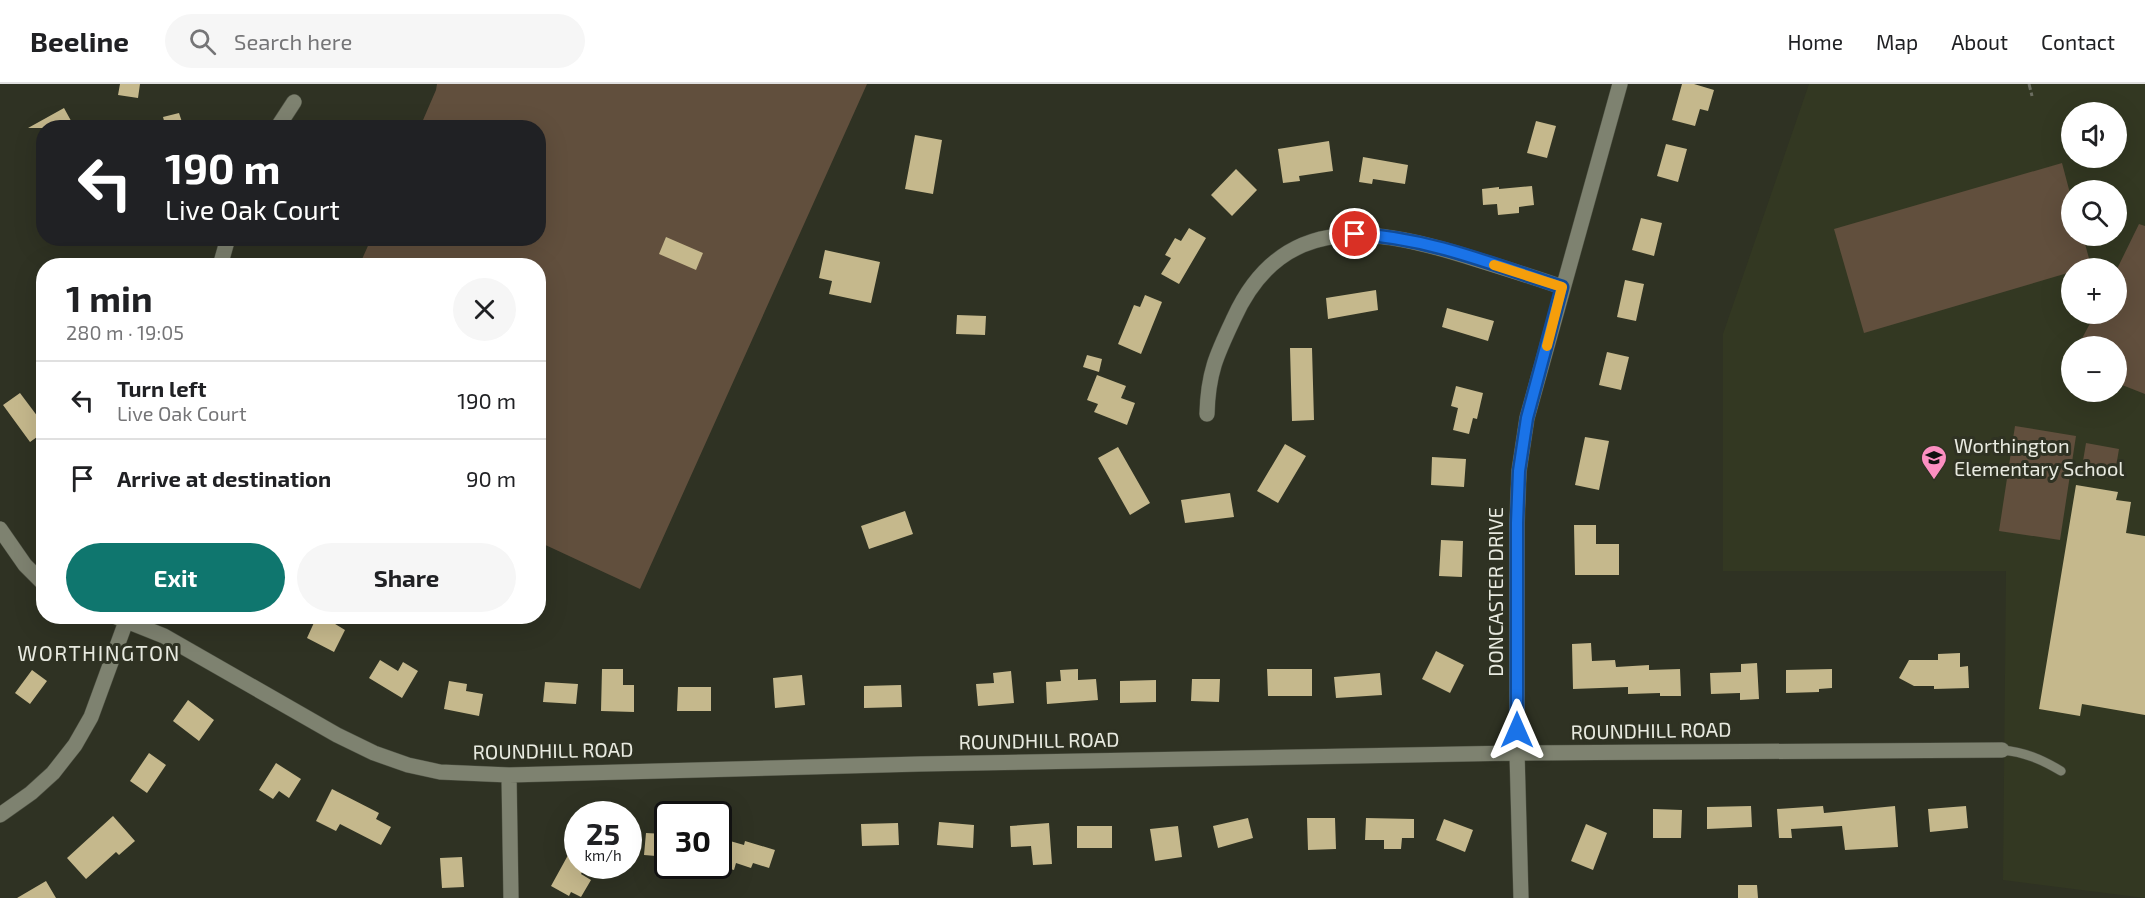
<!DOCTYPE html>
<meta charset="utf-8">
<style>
:root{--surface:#fff;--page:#f6f6f6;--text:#202124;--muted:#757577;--line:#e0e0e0;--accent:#0f766e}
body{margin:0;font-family:"Exo 2",sans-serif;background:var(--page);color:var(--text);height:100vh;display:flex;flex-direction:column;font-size:22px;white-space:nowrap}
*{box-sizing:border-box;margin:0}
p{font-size:20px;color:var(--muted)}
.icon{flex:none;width:33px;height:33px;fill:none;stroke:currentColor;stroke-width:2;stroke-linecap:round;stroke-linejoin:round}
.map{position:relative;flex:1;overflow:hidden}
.drawer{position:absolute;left:36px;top:174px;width:510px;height:366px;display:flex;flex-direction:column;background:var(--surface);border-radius:24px;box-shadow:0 6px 24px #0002}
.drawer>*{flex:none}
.top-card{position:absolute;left:36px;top:36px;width:510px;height:126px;border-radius:24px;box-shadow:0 6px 24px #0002;background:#202124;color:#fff;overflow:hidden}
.buttons{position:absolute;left:2061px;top:18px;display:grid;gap:12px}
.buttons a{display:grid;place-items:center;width:66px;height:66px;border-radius:50%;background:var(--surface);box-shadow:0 6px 24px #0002;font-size:30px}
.speed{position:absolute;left:564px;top:717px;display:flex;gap:12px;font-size:30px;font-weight:700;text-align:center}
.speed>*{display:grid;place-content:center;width:78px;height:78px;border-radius:50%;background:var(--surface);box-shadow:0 6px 24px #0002;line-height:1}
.speed small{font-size:15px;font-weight:400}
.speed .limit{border:3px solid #111;border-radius:9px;background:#fff;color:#111}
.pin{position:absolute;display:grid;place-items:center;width:51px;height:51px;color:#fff;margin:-26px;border:3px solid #fff;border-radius:50%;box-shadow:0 2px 6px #0007}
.me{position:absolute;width:66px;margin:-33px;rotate:0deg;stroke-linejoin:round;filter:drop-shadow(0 0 4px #0008)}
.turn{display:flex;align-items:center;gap:21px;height:126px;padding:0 30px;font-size:27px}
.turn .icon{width:78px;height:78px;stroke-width:2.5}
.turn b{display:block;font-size:42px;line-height:51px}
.round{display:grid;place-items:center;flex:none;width:63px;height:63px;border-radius:32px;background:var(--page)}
.headline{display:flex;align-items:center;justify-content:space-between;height:102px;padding:0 30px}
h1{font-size:36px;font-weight:700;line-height:45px}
.cta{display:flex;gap:12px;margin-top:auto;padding:12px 30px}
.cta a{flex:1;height:69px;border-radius:36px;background:var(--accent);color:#fff;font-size:24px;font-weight:700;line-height:69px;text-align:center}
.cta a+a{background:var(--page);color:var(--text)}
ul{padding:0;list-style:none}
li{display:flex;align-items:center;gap:18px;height:78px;padding:0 30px;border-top:2px solid var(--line)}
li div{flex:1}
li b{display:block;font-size:22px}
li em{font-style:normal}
header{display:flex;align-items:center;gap:36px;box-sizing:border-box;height:84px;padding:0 30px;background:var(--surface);border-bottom:2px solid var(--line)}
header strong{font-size:28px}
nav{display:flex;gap:33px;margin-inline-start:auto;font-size:21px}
.search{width:420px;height:54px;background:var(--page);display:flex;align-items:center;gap:15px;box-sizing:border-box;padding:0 21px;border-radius:33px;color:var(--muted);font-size:22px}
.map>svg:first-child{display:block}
</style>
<header>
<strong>Beeline</strong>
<div class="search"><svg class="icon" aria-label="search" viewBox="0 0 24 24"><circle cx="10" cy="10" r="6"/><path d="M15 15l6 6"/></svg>Search here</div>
<nav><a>Home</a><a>Map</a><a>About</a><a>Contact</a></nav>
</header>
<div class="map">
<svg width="2145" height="814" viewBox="0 0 2145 814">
<rect width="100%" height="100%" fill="#2f3223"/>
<!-- built -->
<path fill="#333822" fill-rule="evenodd" d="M1809 0H2145V814L2003 796 2006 487H1723V250ZM2072 28H2116V74H2072ZM2072 106H2116V152H2072ZM2072 184H2116V230H2072ZM2072 262H2116V308H2072Z"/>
<!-- green -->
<path fill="#614f3d" d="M437 0H867L640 505 539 458 538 182H359L371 155 538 154V44L420 43 436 6Z
M2062 79 2071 113 2072 152H2083L2091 182 2072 184 2071 188 1864 249 1834 145Z
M2139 140 2145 142V310L2117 299 2116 262H2078L2095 230H2116L2117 185Z
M2015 342 2076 352 2060 456 1999 447Z
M2086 359 2119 365 2114 395 2081 389Z"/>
<!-- building -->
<path fill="#c5b88c" d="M120 0H140L138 14 118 11Z
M1682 0H1694L1714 6 1708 27 1700 25 1695 42 1672 36Z
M64 24 75 44H28Z
M179 29 184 44H166L163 33Z
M1536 37 1556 42 1547 74 1527 69Z
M915 51 942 56 933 110 905 105Z
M1329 57 1333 87 1299 92 1300 97 1283 99 1278 65Z
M1666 60 1687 65 1678 98 1657 92Z
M1363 73 1408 81 1405 100 1373 95 1372 100 1359 98Z
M1236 85 1257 106 1232 132 1211 111Z
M1532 102 1534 121 1519 123V129L1498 131 1497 120 1483 121 1482 105 1499 103V105Z
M1641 134 1662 139 1654 172 1632 166Z
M1189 144 1206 154 1179 200 1161 190 1171 174 1165 171 1175 154 1181 157Z
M666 153 703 169 696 186 659 170Z
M825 166 880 178 871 219 829 210 832 197 819 194Z
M1625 196 1644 200 1636 237 1617 233Z
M1376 206 1378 226 1328 235 1326 214Z
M1145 211 1162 218 1141 270 1118 260 1134 221 1140 223Z
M1447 224 1494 237 1488 257 1442 243Z
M957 231 986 232 985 251 956 250Z
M1290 264H1312L1314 336 1292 337Z
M1607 268 1629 273 1621 306 1599 301Z
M1087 271 1102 275 1099 288 1083 283Z
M1097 291 1126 302 1121 314 1135 319 1127 341 1094 328 1098 320 1087 316Z
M1456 302 1483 309 1477 335 1473 334 1469 350 1453 346 1458 324 1451 322Z
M20 309 44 341V348L30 358 3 321Z
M1585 353 1609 357 1599 406 1575 401Z
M1285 360 1306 372 1278 419 1257 407Z
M1118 363 1150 419 1130 431 1098 374Z
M1432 373 1466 375 1464 403 1431 401Z
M2076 401 2118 408 2116 416 2131 418 2126 449 2145 452V631L2082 620 2080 632 2039 625Z
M1230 409 1234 433 1185 439 1181 416Z
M905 427 913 450 869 465 861 442Z
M1574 441H1596V460H1619V491H1575Z
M1441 456 1463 457 1462 493 1439 492Z
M317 532H322L345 546 334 568 307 554Z
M1591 559 1592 577 1615 576 1616 583 1649 581V586L1680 585 1681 612H1660V609L1628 610V603L1573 605 1572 560Z
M1436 567 1464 581 1450 609 1422 595Z
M1960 569V583L1968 582 1969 604 1934 605V602H1914L1899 594 1909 576H1938V570Z
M380 576 398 587 403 578 418 587 402 614 369 594Z
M1757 579 1759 615 1740 616V609L1711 610 1710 589 1741 588V580Z
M602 585H623V601H634V628L601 627Z
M1078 585V596L1096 595 1098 616 1047 620 1046 598 1061 597 1060 586Z
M1267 585H1312V612H1268Z
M1832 585V604L1819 605V608L1786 609V586Z
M32 586 47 597 30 620 15 609Z
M1011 587 1014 619 978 622 976 600 994 599 993 589Z
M1380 589 1382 611 1336 614 1334 593Z
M802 591 805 621 775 624 773 594Z
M1192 595H1220L1219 618 1191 617Z
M1156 596V618L1120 619V597Z
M449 597 467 600 466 607 483 610 479 632 444 625Z
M545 598 578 600 576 620 543 618Z
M901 601 902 623 864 624V602Z
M678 603H711V627H677Z
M188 616 214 636 199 657 173 637Z
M149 669 166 681 147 709 130 697Z
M276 679 301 695 289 714 279 707 273 715 259 706Z
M332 705 379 729 376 735 391 743 381 761 340 740 336 747 316 737Z
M1751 722 1752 743 1707 745V723Z
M1823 722 1824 729 1895 722 1898 763 1845 766 1842 742 1791 745 1792 754H1779L1777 725Z
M1966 722 1968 744 1930 748 1928 725Z
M1653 725 1682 726 1681 754H1653Z
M113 732 135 757 119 771 116 768 86 795 67 774Z
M1248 734 1253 754 1218 764 1213 742Z
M1307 734H1335L1336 765 1308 766Z
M1366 734 1414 735V754H1402L1401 765H1384V756H1365Z
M1444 735 1473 746 1465 768 1436 756Z
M939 738 974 741 973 764 937 761Z
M898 739 899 761 862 762 861 740Z
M1049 739 1052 780 1033 781 1031 762 1011 763 1010 742Z
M1586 740 1607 749 1593 786 1571 777Z
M1077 742H1112V764H1077Z
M1178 742 1182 773 1155 777 1150 745Z
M646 749 665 750V753H668V773L644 771Z
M578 753V782H585L581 790 591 796 581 813 571 808 569 812 551 802Z
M723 755 744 761 745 757 775 766 769 784 753 779 751 784 736 779 734 786 718 782V769Z
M462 773 464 803 442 804 440 774Z
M46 797 56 814H17Z
M1738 801H1757L1758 814H1738Z"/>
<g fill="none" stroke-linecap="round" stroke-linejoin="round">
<defs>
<path id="lane" d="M2002 666C2024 668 2041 675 2061 687"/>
<path id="street" d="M277 44 294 18
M220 182 228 154
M1207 330C1208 288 1217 270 1234 234 1284 124 1381 145 1475 175 1504 184 1533 193 1562 203
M0 445 25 481 44 500
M114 532 164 552 337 651 374 669 408 681 440 688 509 691 920 680 1517 669 2002 666
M509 691 511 814
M0 731 31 709 53 689 75 661 91 633 128 532
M1521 814 1517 669V439L1519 387 1527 334 1620 0"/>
</defs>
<!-- lane casing -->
<use href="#lane" stroke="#4d5042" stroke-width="10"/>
<!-- street casing -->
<use href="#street" stroke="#4d5042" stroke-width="16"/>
<!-- path -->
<path stroke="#6c6e61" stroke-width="3" stroke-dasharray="6 3" stroke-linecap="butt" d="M2029 0 2032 12"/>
<!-- lane -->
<use href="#lane" stroke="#7e8270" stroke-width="9"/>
<!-- street -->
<use href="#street" stroke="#7e8270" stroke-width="15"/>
</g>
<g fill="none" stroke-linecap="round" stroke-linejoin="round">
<defs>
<path id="route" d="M1355 150C1426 153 1495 181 1562 203L1527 334 1519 387 1517 439V646"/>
</defs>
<!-- route casing -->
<use href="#route" stroke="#114b97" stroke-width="15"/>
<!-- route -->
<use href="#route" stroke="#1a73e8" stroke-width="10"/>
<!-- slow -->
<path stroke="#f59e0b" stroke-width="10" d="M1494 181 1562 203 1547 262"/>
</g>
<!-- icons -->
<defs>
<symbol id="school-pin" viewBox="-11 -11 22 30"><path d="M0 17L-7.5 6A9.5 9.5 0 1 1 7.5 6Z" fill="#fc8fc1" stroke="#2f3223"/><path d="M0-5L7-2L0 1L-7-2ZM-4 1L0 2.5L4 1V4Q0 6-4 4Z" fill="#111"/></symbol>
</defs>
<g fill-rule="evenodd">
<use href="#school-pin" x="1919" y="359" width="30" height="40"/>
</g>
<g text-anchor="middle" stroke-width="6" stroke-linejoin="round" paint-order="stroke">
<!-- poi labels -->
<g font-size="20" fill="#e8eae0" stroke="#2f3223" text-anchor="start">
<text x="1954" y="369">Worthington<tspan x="1954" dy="23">Elementary School</tspan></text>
</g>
<!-- street labels -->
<g font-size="20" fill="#e8eae0" stroke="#2f3223">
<text transform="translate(1496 508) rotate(-90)" y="7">DONCASTER DRIVE</text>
<text transform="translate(1651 647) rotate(-1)" y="7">ROUNDHILL ROAD</text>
<text transform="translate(1039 657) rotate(-1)" y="7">ROUNDHILL ROAD</text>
<text transform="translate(553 667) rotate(-1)" y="7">ROUNDHILL ROAD</text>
</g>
<!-- neighbourhood labels -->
<g font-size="21" letter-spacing="1.5" fill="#e8eae0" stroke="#2f3223">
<text x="99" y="577">WORTHINGTON</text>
</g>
</g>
</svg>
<div class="buttons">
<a><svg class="icon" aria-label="sound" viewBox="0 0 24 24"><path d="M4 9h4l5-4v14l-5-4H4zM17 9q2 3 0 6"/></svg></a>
<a><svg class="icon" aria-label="search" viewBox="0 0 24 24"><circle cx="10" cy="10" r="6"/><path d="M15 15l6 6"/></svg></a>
<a>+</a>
<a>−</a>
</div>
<div class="speed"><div>25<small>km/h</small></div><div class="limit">30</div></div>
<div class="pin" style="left:1355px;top:150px;background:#d93025"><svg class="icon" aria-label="arrive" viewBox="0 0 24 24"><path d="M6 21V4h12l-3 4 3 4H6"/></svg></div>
<svg class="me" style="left:1517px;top:646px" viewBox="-20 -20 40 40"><path d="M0-17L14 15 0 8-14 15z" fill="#1a73e8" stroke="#fff" stroke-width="4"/></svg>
<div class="top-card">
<div class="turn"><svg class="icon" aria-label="left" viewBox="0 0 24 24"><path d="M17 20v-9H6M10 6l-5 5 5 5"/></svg><div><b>190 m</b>Live Oak Court</div></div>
</div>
<section class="drawer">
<div class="headline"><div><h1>1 min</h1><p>280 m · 19:05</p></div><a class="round"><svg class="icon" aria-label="close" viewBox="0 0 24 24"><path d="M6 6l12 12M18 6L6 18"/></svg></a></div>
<ul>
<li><svg class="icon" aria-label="left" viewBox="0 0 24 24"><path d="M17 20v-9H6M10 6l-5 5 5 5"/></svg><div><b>Turn left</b><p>Live Oak Court</p></div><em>190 m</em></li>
<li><svg class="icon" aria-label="arrive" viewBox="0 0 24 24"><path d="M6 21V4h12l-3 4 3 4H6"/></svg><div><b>Arrive at destination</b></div><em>90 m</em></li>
</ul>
<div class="cta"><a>Exit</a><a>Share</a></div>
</section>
</div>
